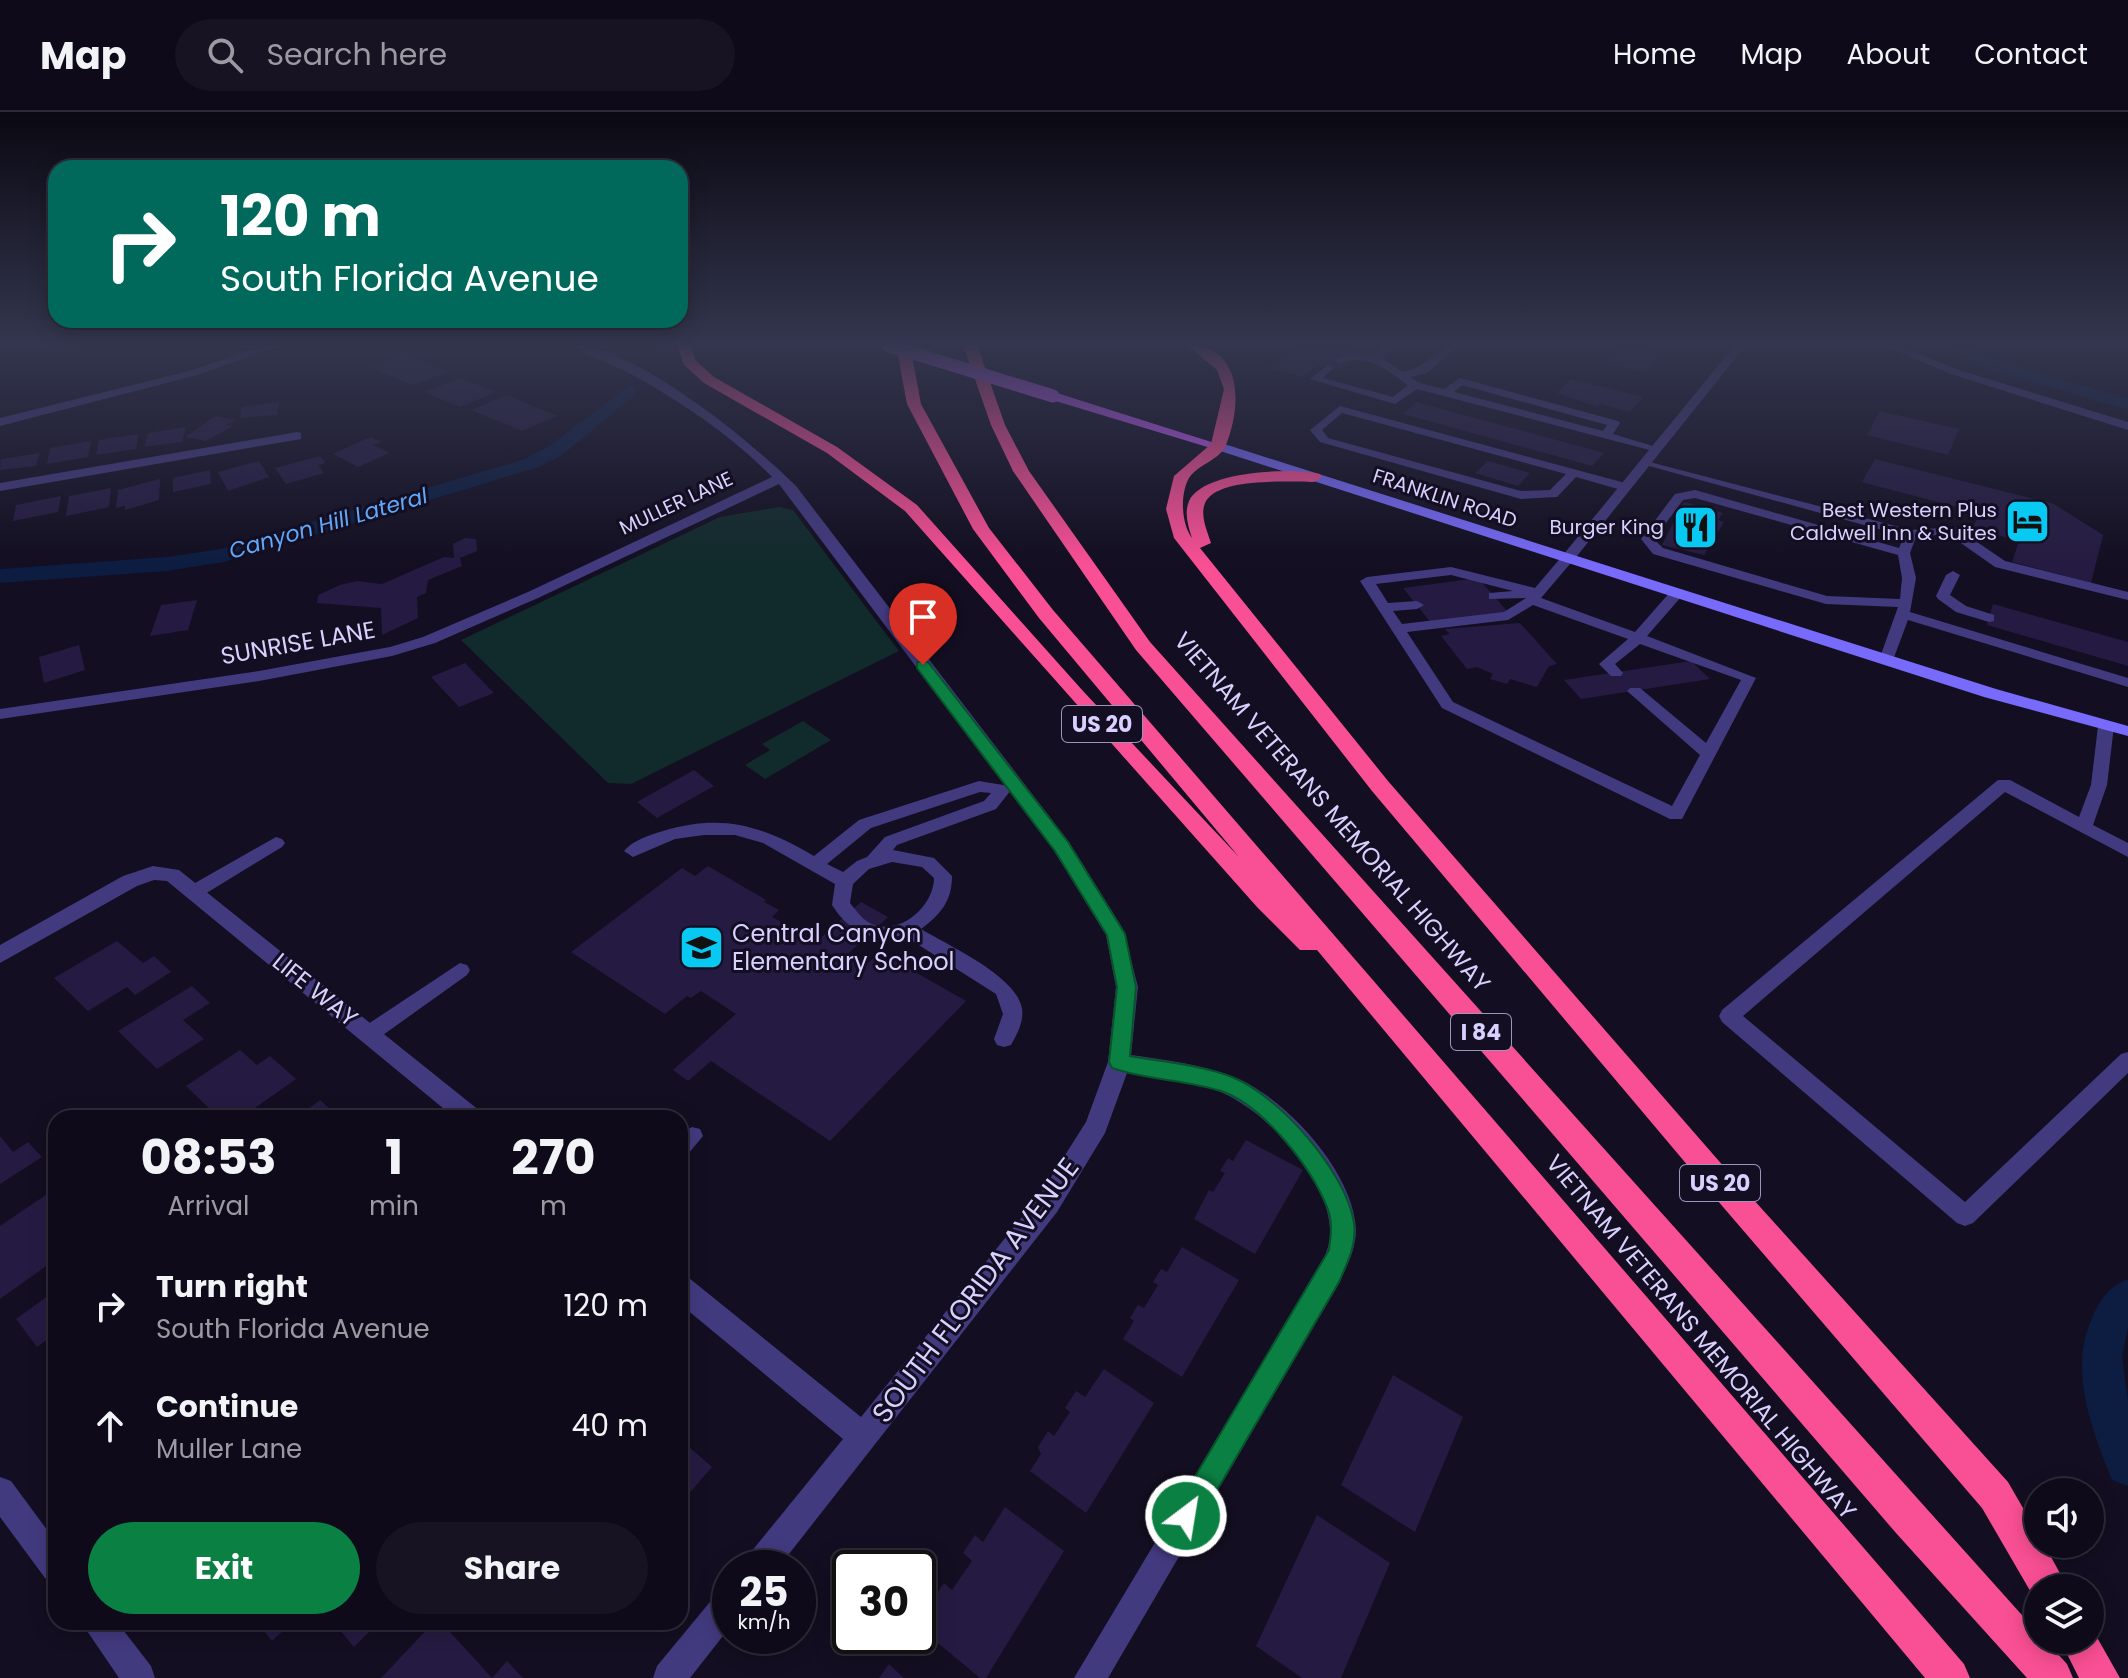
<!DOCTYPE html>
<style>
:root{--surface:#0e0a19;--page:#171322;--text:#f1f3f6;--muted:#9b9aa2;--line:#2e2b38;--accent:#0b8043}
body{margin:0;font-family:Poppins,sans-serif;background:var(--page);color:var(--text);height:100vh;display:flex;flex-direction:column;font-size:30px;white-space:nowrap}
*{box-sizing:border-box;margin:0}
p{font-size:26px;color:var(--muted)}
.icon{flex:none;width:44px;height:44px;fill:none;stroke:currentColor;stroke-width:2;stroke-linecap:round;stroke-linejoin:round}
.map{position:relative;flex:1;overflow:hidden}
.panel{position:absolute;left:48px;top:998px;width:640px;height:520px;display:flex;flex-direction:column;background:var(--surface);border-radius:24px;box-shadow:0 4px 20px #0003,0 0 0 2px var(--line)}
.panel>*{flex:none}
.top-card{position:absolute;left:48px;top:48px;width:640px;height:168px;border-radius:24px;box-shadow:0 4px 20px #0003,0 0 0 2px var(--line);background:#00695c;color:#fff;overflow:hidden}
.fabs{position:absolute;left:2024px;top:1366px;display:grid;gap:16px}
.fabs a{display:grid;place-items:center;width:80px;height:80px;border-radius:50%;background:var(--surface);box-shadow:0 4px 20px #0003,0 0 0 2px var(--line);font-size:40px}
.speed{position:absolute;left:712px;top:1438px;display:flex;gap:16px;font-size:40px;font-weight:700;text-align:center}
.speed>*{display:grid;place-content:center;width:104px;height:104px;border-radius:50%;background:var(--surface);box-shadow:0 4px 20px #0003,0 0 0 2px var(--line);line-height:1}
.speed small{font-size:20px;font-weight:400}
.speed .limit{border:4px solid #111;border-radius:12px;background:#fff;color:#111}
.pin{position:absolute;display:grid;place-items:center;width:68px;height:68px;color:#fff;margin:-82px -34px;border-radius:50% 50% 50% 0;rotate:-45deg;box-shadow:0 0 8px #0007}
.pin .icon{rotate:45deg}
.me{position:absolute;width:88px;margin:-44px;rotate:31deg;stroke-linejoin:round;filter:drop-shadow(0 0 6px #0008)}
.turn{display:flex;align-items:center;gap:28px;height:168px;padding:0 40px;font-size:36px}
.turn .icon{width:104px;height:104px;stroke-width:2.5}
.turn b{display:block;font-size:56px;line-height:68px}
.eta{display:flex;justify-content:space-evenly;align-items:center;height:136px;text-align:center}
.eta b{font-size:48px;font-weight:700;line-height:56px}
.button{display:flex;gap:16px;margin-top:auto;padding:16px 40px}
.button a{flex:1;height:92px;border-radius:48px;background:var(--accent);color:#fff;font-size:32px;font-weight:700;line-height:92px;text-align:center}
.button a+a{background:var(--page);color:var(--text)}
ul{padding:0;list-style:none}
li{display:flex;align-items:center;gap:24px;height:120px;padding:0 40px}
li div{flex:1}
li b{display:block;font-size:30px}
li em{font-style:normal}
header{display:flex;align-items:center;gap:48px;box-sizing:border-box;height:112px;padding:0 40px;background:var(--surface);border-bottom:2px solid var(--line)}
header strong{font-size:38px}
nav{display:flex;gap:44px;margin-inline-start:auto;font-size:28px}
.search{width:560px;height:72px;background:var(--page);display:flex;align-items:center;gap:20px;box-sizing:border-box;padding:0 28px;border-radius:44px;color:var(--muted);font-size:30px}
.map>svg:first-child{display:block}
</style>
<header>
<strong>Map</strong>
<div class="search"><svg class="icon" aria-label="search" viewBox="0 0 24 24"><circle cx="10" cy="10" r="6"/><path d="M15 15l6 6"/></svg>Search here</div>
<nav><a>Home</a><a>Map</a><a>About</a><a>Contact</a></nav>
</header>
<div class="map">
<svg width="2128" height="1566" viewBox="0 0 2128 1566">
<rect width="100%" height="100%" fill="#130e21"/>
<!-- green -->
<path fill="#112a2b" d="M779 395 793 398 899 539 631 672 608 671 461 528 720 405Z
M803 609 831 628 765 667 745 653 770 638 762 632Z"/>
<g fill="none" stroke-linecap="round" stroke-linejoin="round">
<!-- canal -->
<path fill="#0d1d41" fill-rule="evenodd" d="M1937 233H1960L1997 248 2128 287V298L1985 256Z
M629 274 635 275V283L562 343 539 355 224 450 167 459 0 471V457L167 445 221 437 525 347 548 335Z
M2128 1167V1216L2122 1244 2128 1289V1374L2112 1368C2092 1317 2068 1259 2092 1206 2100 1187 2109 1175 2128 1167Z"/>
</g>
<!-- building -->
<path fill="#251b42" d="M1303 233H1358L1338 248 1349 251 1339 258 1319 253 1302 265 1269 256Z
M1624 233 1662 242 1645 261 1605 251Z
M402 242 448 260 413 273 368 255Z
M460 266 496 280 460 295 424 280Z
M1571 267 1643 285 1630 300 1600 292 1598 295 1557 281Z
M507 283 557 304 522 319 471 298Z
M279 290 277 303 240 306 241 295Z
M1416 290 1604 341 1592 354 1403 302Z
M1880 299 1959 317 1948 343 1867 323Z
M215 304 236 308 226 313 233 314 206 329 185 325Z
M186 315 182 330 144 335 148 321Z
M138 322 136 337 96 343 99 328Z
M370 325 381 330 373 333 390 341 358 355 333 342Z
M91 329 88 345 47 352 50 336Z
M40 341 36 354 0 358 1 347Z
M320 344 326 351 318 353 324 361 286 372 275 356Z
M1875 347 2054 392 2103 423 2091 471 2012 450 2019 429 1973 416 1979 401 1862 370Z
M259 349 269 365 228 379 218 360Z
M1488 349 1530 361 1518 374 1475 361Z
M210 358 211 372 173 380V366Z
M160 367 159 388 125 398V394L116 396 118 378Z
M111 376 109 395 66 404 69 384Z
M61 384 58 400 13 409 16 393Z
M1684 390 1723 401 1718 408 1724 410 1704 443 1662 433Z
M465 426 476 427 477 439 460 446 462 454 428 468 426 481 417 485 418 506 382 523 381 496 317 491 318 483 340 473 357 469 382 472 444 445 454 446 453 432Z
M1478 466 1508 500 1431 511 1403 476Z
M197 488 188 518 150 524 161 493Z
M1993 492 2128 530V554L1987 513Z
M1520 511 1557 552 1549 554 1537 575 1510 567 1507 572 1490 567 1493 562 1477 555 1467 557 1441 524 1450 522 1445 517Z
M79 533 85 558 44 571 39 545Z
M1691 549 1710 567 1581 587 1564 568Z
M465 551 494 581 459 595 431 565Z
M694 658 714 674 657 706 637 690Z
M708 754 766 788 764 790 779 798 772 805 816 830 861 790 888 805 849 841 867 852 880 840 966 889 830 1029 711 949 688 969 673 958 736 902 701 879 691 886 687 884 665 902 571 840 682 756 695 764Z
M117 829 143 851 154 844 171 860 135 883 127 875 88 899 54 866Z
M192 874 210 891 183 908 204 927 157 957 118 919Z
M240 938 257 953 270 944 296 967 241 1006H219L186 974Z
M320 988 340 1006H296Z
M0 1024 13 1040 28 1030 42 1045 0 1072Z
M1246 1028 1303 1058 1255 1142 1194 1107 1209 1078 1213 1080 1225 1061 1220 1059 1228 1046 1233 1049Z
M56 1076V1147L0 1187V1114Z
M1182 1135 1239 1168 1182 1265 1123 1227 1134 1209 1130 1206 1138 1193 1144 1196 1158 1173 1153 1170 1161 1157 1167 1160Z
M56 1178V1221L37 1235 16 1207Z
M1104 1257 1154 1291 1086 1401 1030 1359 1041 1342 1038 1335 1048 1319 1054 1324 1070 1300 1065 1296 1076 1279 1085 1285Z
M1393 1263 1463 1305 1415 1420 1341 1373Z
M680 1327 712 1355 680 1392Z
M1005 1395 1064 1439 986 1566H980L921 1517 934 1499 928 1494 944 1471 952 1478 972 1449 963 1441 975 1423 983 1430Z
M1317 1403 1390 1451 1341 1566H1302L1256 1534Z
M257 1510H292L272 1529Z
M333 1510H379L354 1535Z
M434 1510H441L492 1566 507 1549 523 1566H381Z
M889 1552 904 1566H879Z"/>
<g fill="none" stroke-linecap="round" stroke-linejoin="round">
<!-- lane -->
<path fill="#423a7f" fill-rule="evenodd" d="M1385 233H1397L1382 246 1403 260C1428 255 1439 233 1460 233L1427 261 1410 265 1419 271 1444 277 1460 266 1618 309 1620 311 1613 322 1663 337 1657 340 1417 277 1395 292 1310 267 1329 252 1334 255 1323 266 1393 285 1408 273C1386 258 1368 241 1340 251L1335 248 1346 242 1374 243ZM1462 273 1607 313 1603 319 1454 280Z
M1340 294 1629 372 1631 375 1625 379 1576 365 1557 385 1521 387 1320 330 1310 318ZM1342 301 1566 362 1550 378 1521 379 1328 326 1322 318Z
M1642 348 1911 418 1955 415 2005 449 2128 480V488L1995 455 1948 422 1916 425 1910 441 1916 466 1910 500 2128 566V575L1908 508 1893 548 1891 551H1881L1879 548 1898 495 1826 492 1653 442 1641 427 1675 382 1695 378 1899 436 1904 424 1642 352ZM1695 386 1898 443 1902 466 1900 487 1827 484 1663 436 1654 427 1683 388Z
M1568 442 1575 446 1541 486 1635 520 1671 479H1681V485L1647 524 1756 566 1682 707H1670L1442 596 1360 469 1367 465 1451 455 1535 476 1563 443ZM1451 463 1513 479 1489 481V487L1526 486 1504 500 1402 512 1393 499 1417 497 1424 493 1417 489 1388 491 1376 472ZM1533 493 1628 527 1599 552 1611 564H1621L1623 561 1615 552 1640 532 1741 568 1706 631 1640 576H1630L1627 579 1700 643 1672 694 1453 590 1407 520 1508 508Z
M1953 459 1960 463 1950 483 1966 494 1994 503V509L1989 510 1956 500 1938 487 1936 484 1946 463Z
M2106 609 2114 614 2107 673 2093 713 2128 731V745L2005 680 1743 904 1965 1090 2121 942 2128 940V961L1973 1111 1965 1114 1957 1111 1722 910 1719 904 1722 898 1998 668H2010L2079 705 2091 673 2098 614Z
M979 669 1009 674 1011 678 996 697 897 733 893 738 934 746 952 764C952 789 941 802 921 817 949 834 1017 864 1022 897 1024 910 1017 922 1011 933L1004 935 997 933 994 927 1003 902 996 882 903 823C873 831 849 820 832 793L835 772 763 731 735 723H704L675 727 633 745 624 739C633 728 650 723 663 719 723 701 762 714 814 744L859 708ZM980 680 991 681 984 689 885 725 867 745 857 749 843 760 827 752 871 716ZM892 750 922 755 934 766C934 795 897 827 868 810 861 806 855 797 850 791L853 772 869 757Z
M276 725 282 727 285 731 282 735 200 785H188L185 780 188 775Z
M460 851 467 853 470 858 467 863 376 928 369 930 362 928 359 922 362 916Z
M692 1015 700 1017 703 1024 688 1042 680 1044V1021Z"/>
<!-- street -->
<path fill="#423a7f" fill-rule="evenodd" d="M265 233H282L197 263 0 314V306L189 259Z
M573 233C634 233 753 331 796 374L1069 730 1123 817 1138 875 1131 943C1165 948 1201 952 1234 965 1285 985 1354 1060 1356 1118 1356 1137 1347 1154 1339 1171L1108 1566H1074L1321 1153C1326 1142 1331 1130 1330 1118 1329 1066 1265 997 1218 979 1189 968 1157 965 1127 961L1105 1021 1057 1100 778 1456H743L747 1445 843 1327 680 1192V1162L689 1166 861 1305 1039 1084 1086 1010 1108 950 1116 875 1106 823 1055 740 779 372 538 486 435 531 392 544 259 569 0 607V597L259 559 390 535 423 525 528 480 772 365C732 324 683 291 633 263 614 253 590 246 573 233Z
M1735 233H1746L1573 449H1563V443Z
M1881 233H1897L1959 258 2128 310V318L1951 262Z
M297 320 301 321V327L0 379V371Z
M153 754 179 758 480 999 484 1006H455L167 769 154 768 137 774 0 851V833L123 764Z
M0 1365 11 1369 56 1430V1470L45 1466 0 1405Z
M730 1474V1515L690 1566H653L657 1554 719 1479Z
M81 1510H117L151 1554 155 1566H119Z"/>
<!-- secondary -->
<path fill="#786afa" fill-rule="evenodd" d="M1218 330 1996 577 2128 614V624L1984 585 1214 337 1212 334Z"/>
<!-- primary -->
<path fill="#ca5afa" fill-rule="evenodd" d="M1049 281H1057L1224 334 1214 337 1049 287Z"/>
<!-- highway -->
<path fill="#f94f94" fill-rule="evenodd" d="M677 233H691L695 248 714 265 837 335 917 393 1083 579 1239 745 1039 506 973 417 907 292 896 233H910L921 292 989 416 1053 498 1964 1552 1970 1566H1925L1317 838H1300L1257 795 905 399 827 341 704 271 684 253Z
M963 233H977L1005 313 1029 359 1150 530 2038 1521V1528H2045L2067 1552 2073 1566H2027L1896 1421 1136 538 1013 359 991 313Z
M1187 233C1243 233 1242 293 1226 333 1220 348 1197 353 1189 366 1180 382 1181 411 1192 426 1188 414 1184 401 1189 389 1202 359 1292 355 1320 362L1322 365 1314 370C1289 370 1221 365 1206 389 1199 402 1207 418 1211 431L1200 436 1388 669 1725 1056 2008 1370 2038 1422V1432H2044L2068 1476H2038L2036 1489 1982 1396 1705 1074 1372 679 1174 426 1166 397 1174 364 1211 332 1224 277 1217 258Z
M2090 1513 2120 1566H2079L2060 1528H2090Z"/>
<!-- primary-bridge -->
<path stroke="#ca5afa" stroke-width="13" d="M887 233 1053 284"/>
</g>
<!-- sky -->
<linearGradient id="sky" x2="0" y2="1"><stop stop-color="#0a0812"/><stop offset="0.51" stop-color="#33364e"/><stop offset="1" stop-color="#33364e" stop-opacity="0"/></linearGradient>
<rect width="2128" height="453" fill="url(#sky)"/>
<!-- route -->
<path fill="#0b8043" stroke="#07532c" stroke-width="2" d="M917 550H928L1068 730 1125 822 1136 875 1130 944C1163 950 1202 953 1232 965 1280 984 1346 1060 1354 1111 1357 1133 1347 1151 1339 1170L1196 1414 1186 1418 1177 1414 1173 1404 1177 1395 1329 1138C1331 1123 1333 1109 1327 1095 1311 1055 1263 993 1221 979 1186 968 1147 968 1112 956L1109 950 1117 875 1107 823 1055 739 917 556Z"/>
<!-- icons -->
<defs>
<symbol id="hotel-square" viewBox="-11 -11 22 22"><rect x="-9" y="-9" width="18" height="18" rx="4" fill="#08c9f2" stroke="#130e21"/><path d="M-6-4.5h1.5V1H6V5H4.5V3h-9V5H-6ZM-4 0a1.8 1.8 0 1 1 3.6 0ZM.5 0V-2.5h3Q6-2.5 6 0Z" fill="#111"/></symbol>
<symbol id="restaurant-square" viewBox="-11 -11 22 22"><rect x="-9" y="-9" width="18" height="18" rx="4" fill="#08c9f2" stroke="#130e21"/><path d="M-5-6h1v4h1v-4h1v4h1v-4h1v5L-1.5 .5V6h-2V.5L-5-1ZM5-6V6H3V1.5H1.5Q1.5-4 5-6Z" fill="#111"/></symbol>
<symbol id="school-square" viewBox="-11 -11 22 22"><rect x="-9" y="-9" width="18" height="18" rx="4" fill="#08c9f2" stroke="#130e21"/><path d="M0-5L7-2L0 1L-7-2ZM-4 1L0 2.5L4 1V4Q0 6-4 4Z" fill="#111"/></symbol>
</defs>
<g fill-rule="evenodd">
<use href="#hotel-square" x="2002" y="384" width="51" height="51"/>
<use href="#restaurant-square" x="1670" y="390" width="51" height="51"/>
<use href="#school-square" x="676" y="810" width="51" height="51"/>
</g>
<g text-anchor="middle" stroke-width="6" stroke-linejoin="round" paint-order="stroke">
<!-- far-street labels -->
<g font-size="20" fill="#d8d0fe" stroke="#130e21">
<text transform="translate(1445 386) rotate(18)" y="7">FRANKLIN ROAD</text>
<text transform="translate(676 391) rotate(-25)" y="7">MULLER LANE</text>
</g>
<!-- far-poi labels -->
<g font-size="20" fill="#d8d0fe" stroke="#130e21" text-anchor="end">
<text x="1997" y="405">Best Western Plus<tspan x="1997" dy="23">Caldwell Inn &amp; Suites</tspan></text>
<text x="1664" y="422">Burger King</text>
</g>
<!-- far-water labels -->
<g font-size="22" font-style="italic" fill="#61a8fa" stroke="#130e21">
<text transform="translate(328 411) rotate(-16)" y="8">Canyon Hill Lateral</text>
</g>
<!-- shield labels -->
<g fill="#130e21" stroke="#9d96bc" stroke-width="2">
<rect x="1062" y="594" width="80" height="36" rx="6"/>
<rect x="1451" y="902" width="60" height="36" rx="6"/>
<rect x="1680" y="1053" width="80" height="36" rx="6"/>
</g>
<g font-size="22" font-weight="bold" fill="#d8d0fe">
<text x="1102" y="620">US 20</text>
<text x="1481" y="928">I 84</text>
<text x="1720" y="1079">US 20</text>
</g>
<!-- street labels -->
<g font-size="24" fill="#d8d0fe" stroke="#130e21">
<text transform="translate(298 531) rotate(-10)" y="8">SUNRISE LANE</text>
<text transform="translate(1332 700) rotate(49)" y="8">VIETNAM VETERANS MEMORIAL HIGHWAY</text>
<text transform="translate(315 878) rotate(39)" y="8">LIFE WAY</text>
<text transform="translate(1701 1225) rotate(50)" y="8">VIETNAM VETERANS MEMORIAL HIGHWAY</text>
</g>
<!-- poi labels -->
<g font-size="24" fill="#d8d0fe" stroke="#130e21" text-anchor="start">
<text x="732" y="830">Central Canyon<tspan x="732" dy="28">Elementary School</tspan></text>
</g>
<!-- near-street labels -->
<g font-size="28" fill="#d8d0fe" stroke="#130e21">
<text transform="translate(975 1178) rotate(-53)" y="10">SOUTH FLORIDA AVENUE</text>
</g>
</g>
</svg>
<div class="fabs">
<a><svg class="icon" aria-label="sound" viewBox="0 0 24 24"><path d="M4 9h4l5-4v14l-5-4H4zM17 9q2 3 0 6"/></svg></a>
<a><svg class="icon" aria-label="layers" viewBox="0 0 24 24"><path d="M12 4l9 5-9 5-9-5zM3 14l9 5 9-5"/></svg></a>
</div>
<div class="speed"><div>25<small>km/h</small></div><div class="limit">30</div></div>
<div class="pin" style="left:923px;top:553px;background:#d93025"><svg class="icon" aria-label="arrive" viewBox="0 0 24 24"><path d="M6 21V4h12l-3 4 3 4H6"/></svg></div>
<svg class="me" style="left:1186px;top:1404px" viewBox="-20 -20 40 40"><circle r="17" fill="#0b8043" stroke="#fff" stroke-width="3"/><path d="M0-11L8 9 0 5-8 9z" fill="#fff"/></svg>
<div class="top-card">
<div class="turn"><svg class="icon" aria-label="right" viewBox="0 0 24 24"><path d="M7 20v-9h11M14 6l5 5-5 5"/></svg><div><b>120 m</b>South Florida Avenue</div></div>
</div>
<section class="panel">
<div class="eta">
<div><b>08:53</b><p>Arrival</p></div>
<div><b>1</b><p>min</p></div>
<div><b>270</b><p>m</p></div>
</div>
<ul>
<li><svg class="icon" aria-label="right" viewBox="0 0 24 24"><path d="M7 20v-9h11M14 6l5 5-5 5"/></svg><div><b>Turn right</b><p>South Florida Avenue</p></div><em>120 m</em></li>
<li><svg class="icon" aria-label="ahead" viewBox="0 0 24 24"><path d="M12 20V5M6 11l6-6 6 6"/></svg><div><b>Continue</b><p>Muller Lane</p></div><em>40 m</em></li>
</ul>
<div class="button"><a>Exit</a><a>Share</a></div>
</section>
</div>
